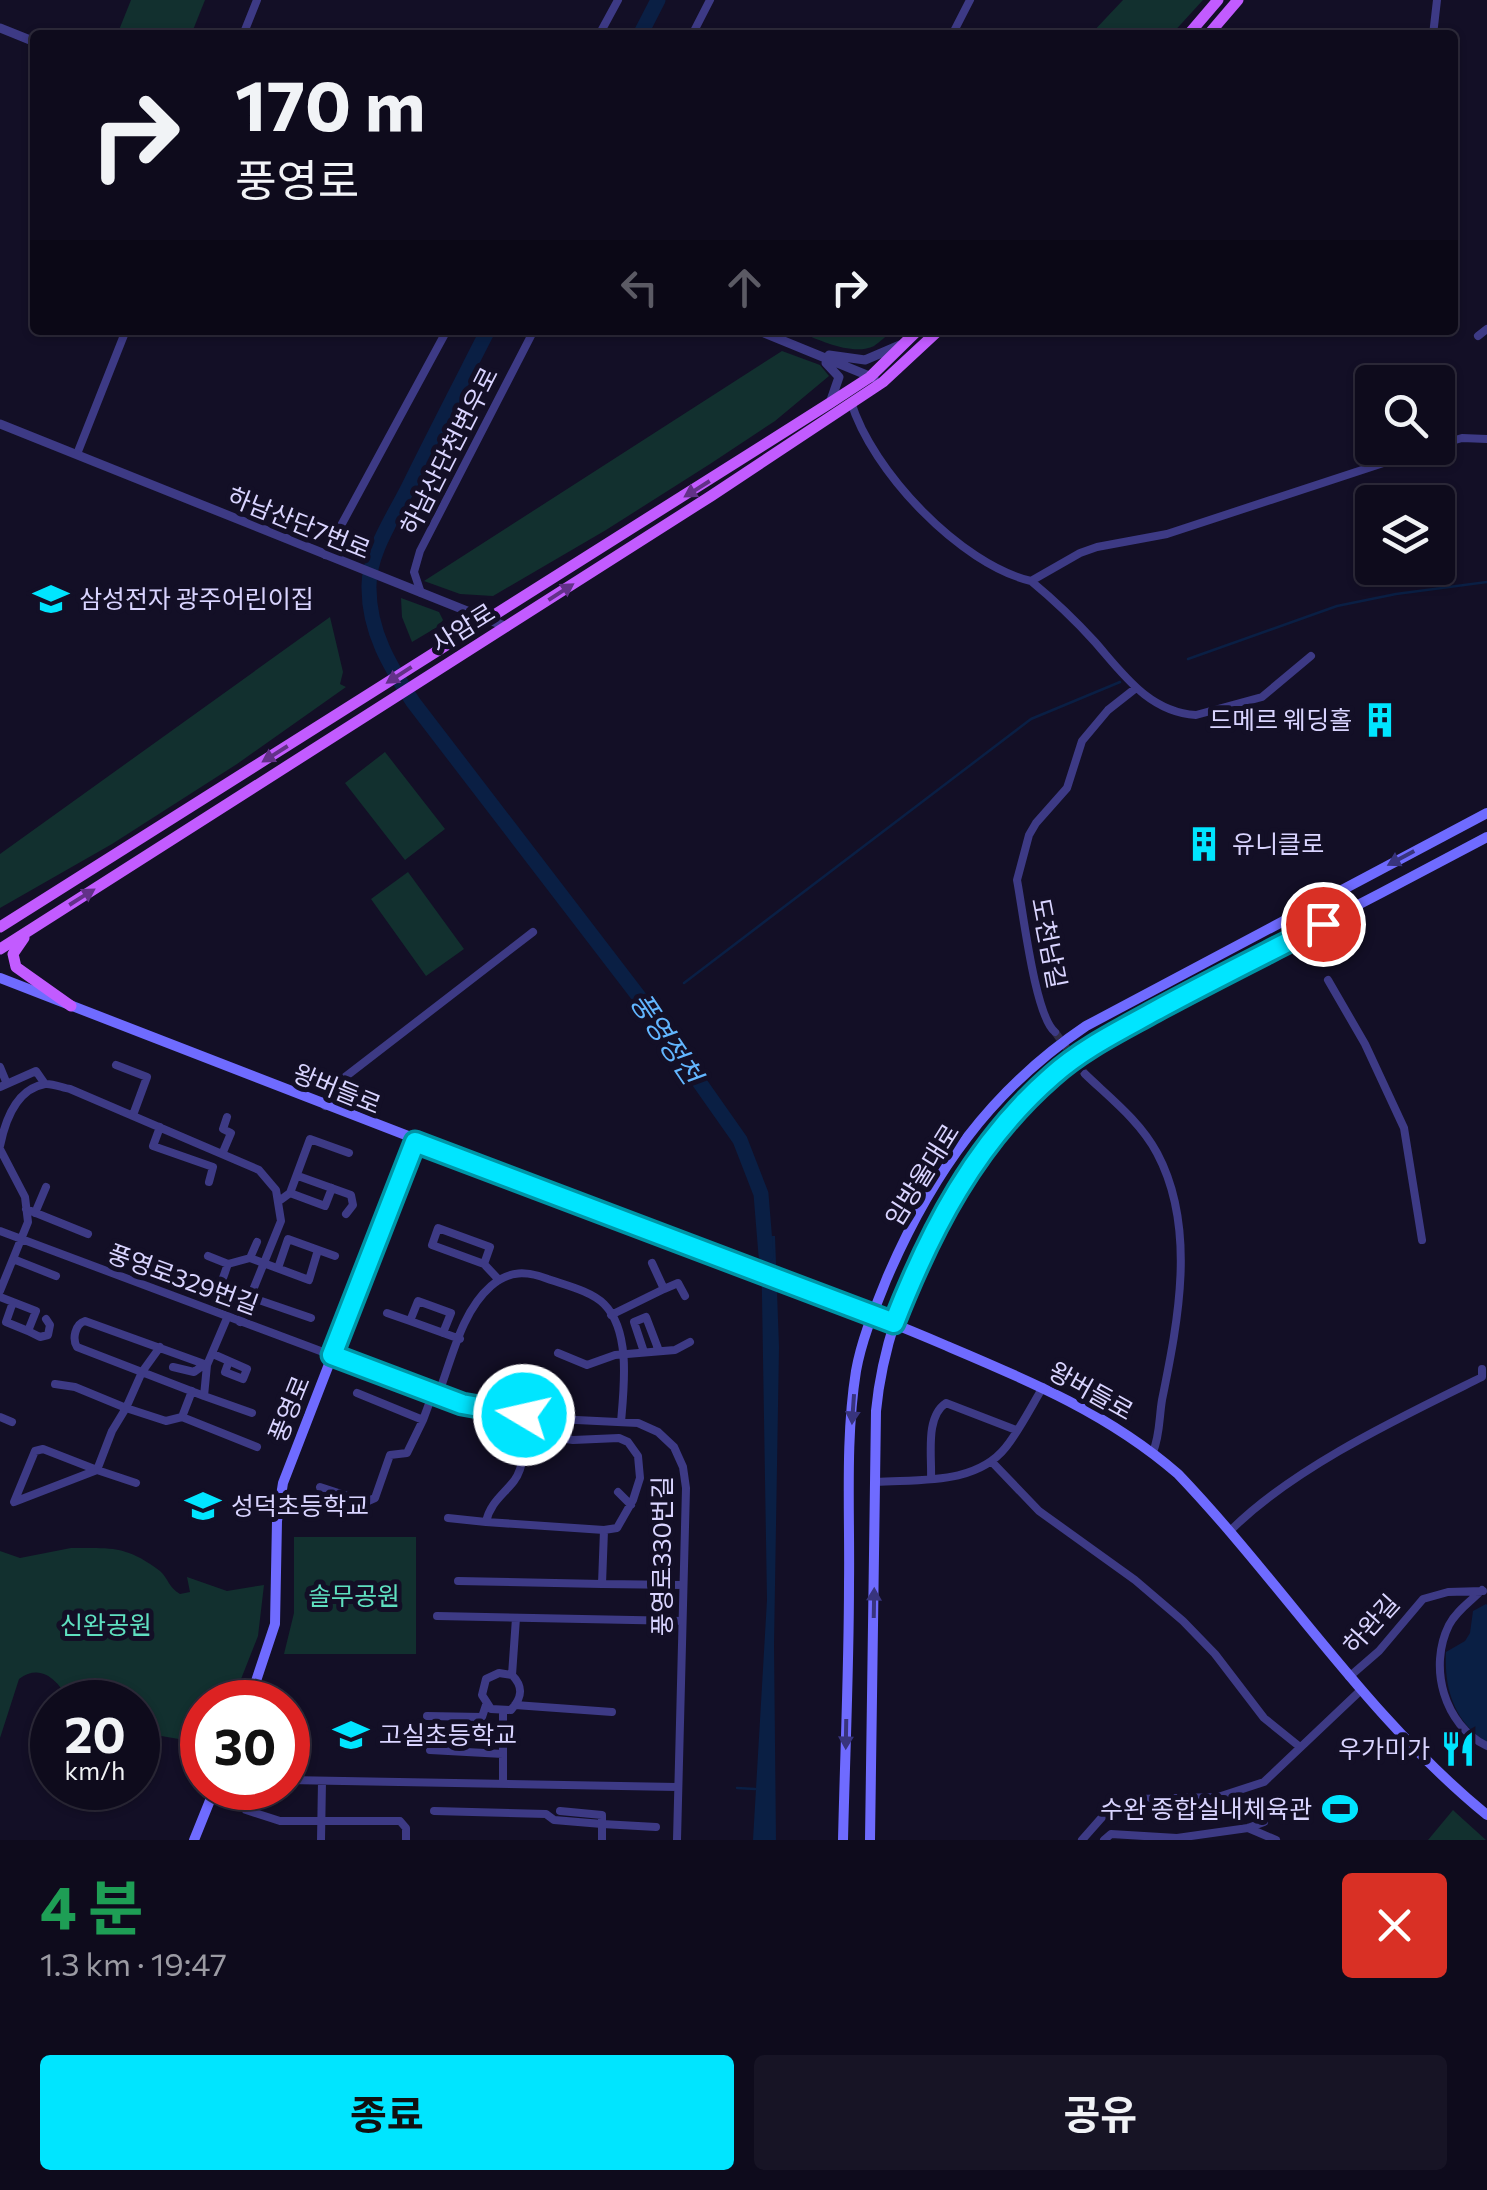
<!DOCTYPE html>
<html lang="ko">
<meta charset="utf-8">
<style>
:root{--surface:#0e0b1c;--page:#171425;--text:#f1f3f6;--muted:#9b9ba3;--line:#2e2b3b;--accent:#00e5ff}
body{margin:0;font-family:Commissioner,"Noto Sans KR",sans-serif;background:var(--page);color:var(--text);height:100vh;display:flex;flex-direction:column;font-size:38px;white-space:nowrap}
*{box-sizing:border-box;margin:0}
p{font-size:32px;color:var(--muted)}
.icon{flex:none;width:55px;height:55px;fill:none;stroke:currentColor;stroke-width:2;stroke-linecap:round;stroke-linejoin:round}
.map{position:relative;height:1840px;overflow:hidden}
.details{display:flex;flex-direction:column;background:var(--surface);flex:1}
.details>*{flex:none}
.guide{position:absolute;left:30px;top:30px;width:1428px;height:305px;border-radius:10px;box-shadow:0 2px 8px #0004,0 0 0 2px var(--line);background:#0e0b1c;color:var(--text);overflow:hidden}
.controls{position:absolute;left:1355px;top:365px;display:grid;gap:20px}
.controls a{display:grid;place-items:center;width:100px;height:100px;border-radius:10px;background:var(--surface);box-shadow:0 2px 8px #0004,0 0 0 2px var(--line);font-size:50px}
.speed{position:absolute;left:30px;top:1680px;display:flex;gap:20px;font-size:50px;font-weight:700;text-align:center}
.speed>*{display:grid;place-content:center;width:130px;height:130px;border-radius:50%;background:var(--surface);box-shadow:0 2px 8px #0004,0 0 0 2px var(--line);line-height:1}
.speed small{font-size:25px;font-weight:400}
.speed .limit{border:15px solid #d22;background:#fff;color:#111}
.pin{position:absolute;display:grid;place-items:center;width:85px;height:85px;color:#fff;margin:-42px;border:5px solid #fff;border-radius:50%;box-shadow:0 2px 10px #0007}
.me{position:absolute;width:110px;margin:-55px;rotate:279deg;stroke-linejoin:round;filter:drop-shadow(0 0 8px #0008)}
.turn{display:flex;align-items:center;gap:35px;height:210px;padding:0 40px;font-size:45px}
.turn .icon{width:130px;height:130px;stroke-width:2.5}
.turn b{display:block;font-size:70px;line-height:85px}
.lanes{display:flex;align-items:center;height:95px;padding:0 40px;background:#0003;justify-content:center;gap:50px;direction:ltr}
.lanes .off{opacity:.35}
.round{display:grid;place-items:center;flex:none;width:105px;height:105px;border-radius:10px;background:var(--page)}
.overview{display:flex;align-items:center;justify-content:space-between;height:170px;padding:0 40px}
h1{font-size:60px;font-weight:700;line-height:75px;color:#1e9e55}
.button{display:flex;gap:20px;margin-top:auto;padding:20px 40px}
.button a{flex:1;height:115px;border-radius:10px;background:var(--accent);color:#111;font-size:40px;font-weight:700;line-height:115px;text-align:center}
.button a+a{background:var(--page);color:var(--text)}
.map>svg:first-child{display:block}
</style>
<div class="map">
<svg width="1487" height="1840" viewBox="0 0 1487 1840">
<rect width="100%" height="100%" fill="#130f26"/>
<!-- green -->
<path fill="#12302f" d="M131 0H205L191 35H117Z
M1123 0H1203L1171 35H1090Z
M806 330H893C887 335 880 342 874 346 854 356 821 341 802 333Z
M782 351 820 365 829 376 775 421 710 464 606 530 493 596 460 594 424 581Z
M401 598 439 612 443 620 439 626 412 642 402 617Z
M330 617 343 672 340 684 346 687 237 764 112 844 0 908V854Z
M385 752 445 829 405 860 345 783Z
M408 872 464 949 426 976 371 899Z
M294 1537H416V1654H284L294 1613Z
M71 1548C111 1548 126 1545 160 1571 168 1578 169 1588 180 1594L190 1592 187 1577 227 1591 264 1585 258 1636 232 1702H202V1743L138 1732V1702H70C59 1682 42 1662 19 1679L0 1738V1551L20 1558Z
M1453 1810 1455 1812 1486 1840H1428Z"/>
<!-- water -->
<path fill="#0a1f44" d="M761 1236H775L779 1347 774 1645 776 1840H753L767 1600Z
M1486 1604 1487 1605V1742C1454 1722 1444 1688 1446 1652L1465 1641 1470 1633 1473 1611Z"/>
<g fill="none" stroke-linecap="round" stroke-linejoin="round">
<!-- stream -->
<path stroke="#0a1f44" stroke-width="2.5" d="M1188 659 1337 606 1396 594 1487 582
M684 983 1031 719 1120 682
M649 1011 660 1003
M737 1788 755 1789"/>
<!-- river -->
<path stroke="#0a1f44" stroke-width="15" d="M640 35 658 0
M488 330C461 383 434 435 408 488 393 518 368 554 369 588 369 632 390 666 413 702L643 1002 740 1140 761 1194 766 1255"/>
<!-- minor-tunnel -->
<path stroke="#312d47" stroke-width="8" stroke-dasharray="8 4" stroke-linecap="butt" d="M1055 1032 1085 1074"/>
<!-- minor -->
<path stroke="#3d3a85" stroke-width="8" d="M243 35 257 0
M599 35 618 0
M692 35 710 0
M952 35 970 0
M1433 35 1437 0
M1478 336 1487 329
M851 402C872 471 960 564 1031 581L1080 553 1097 547 1167 534 1429 448
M1438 445 1462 438 1487 439
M77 454 126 330
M325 555 447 330
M1031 581C1054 600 1075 620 1095 642 1123 674 1149 712 1196 715L1262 697 1311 656
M421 593 414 572 420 551 534 330
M1328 980 1365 1044 1404 1128 1422 1240
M1055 1032C1035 1016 1023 911 1017 880L1029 835 1036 823 1067 788 1082 741 1108 710 1136 688
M116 1065 147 1077 133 1115
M0 1067 7 1084
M1085 1074C1110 1098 1140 1121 1157 1153 1197 1228 1178 1321 1162 1400 1159 1418 1160 1435 1153 1452
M0 1087 36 1071 45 1084
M325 1106 336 1084 533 932
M160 1127 153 1146 213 1167 209 1182
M0 1146C5 1121 16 1089 45 1084 52 1083 63 1088 70 1089L259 1170 276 1190 281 1221 240 1322
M0 1149 25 1197 28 1222 0 1291
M223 1152 231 1133 223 1129 227 1117
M298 1176 351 1195 353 1205 346 1214
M290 1193 325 1206 332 1188
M279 1201 290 1193 310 1139 349 1153
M26 1209 88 1234
M35 1213 46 1187
M0 1231 462 1404 556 1419 638 1423 658 1432 674 1447 683 1467 686 1488 677 1840
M208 1256 228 1264 250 1258 309 1280 318 1250
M250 1258 257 1242
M13 1259 56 1276
M159 1261 165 1277 206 1295C221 1293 223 1276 228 1264
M484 1264 490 1247 438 1228 432 1245 484 1264 499 1280
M278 1268 288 1239 335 1256
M664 1289 678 1283 685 1296
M0 1297 36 1311 28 1331 6 1322 13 1302
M250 1297 311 1318
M387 1313 410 1321
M611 1315 664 1289 652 1263
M28 1331 40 1337 48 1335 50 1325 46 1319
M443 1333 451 1313 418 1301 410 1321 460 1339
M644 1352 634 1322 646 1317 659 1351
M558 1353 587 1365 615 1355 675 1350 690 1342
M213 1354 247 1369 243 1379 225 1372 229 1361
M207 1365 204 1396 252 1413
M173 1367 194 1372 205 1364
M55 1384 75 1387 126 1408 142 1372 160 1347
M357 1393 423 1420 433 1393
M438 1395C452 1359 461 1312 491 1286 509 1270 527 1271 548 1279 565 1285 591 1291 604 1304 631 1331 624 1387 621 1422
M204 1396 77 1347C72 1339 75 1324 85 1321L207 1365 227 1318
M0 1417 12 1422
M182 1417 257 1447
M524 1433 573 1440 619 1438 628 1442 638 1456 640 1478 633 1500 617 1528 604 1530
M992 1462 1039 1511 1135 1580 1183 1621 1215 1654 1264 1718 1300 1747
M931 1478C932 1455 925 1417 946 1403L1016 1430
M876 1482C920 1479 976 1485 1006 1447 1020 1429 1031 1407 1043 1387
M136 1483 97 1470 14 1502 35 1451 43 1449 97 1470 112 1431 126 1408 166 1421 182 1417 192 1391
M320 1487 366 1502 375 1498 390 1455 407 1453 423 1420
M618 1492 631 1505
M448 1518 486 1522C490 1503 503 1495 514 1481 527 1463 524 1436 524 1415
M1229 1532C1292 1468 1401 1417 1482 1377V1369
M458 1581 602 1584 604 1530 486 1522
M602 1584 683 1585
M1482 1590C1471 1601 1456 1611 1449 1625 1428 1667 1444 1725 1487 1746
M437 1616 682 1621
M512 1675 499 1673 486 1679 482 1695 491 1709 511 1710C522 1698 524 1687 512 1675L516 1618
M1349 1677 1379 1651 1423 1599 1448 1592 1483 1591
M515 1705 612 1712
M427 1716 482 1717 486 1705
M430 1750 503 1754
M288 1780 677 1787
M503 1784V1711
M246 1810 280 1821H400L406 1828V1840
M434 1811 546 1814 554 1820 602 1824
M560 1811 602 1815V1824
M1248 1828 1276 1840
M321 1840 322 1781
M602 1840V1824L656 1827
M1082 1840 1104 1815 1136 1799 1218 1797 1264 1782 1361 1690
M1104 1840 1111 1834 1177 1838 1248 1828 1264 1822"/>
<!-- tertiary -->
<path stroke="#3d3a85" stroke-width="9" d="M0 28 35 42
M757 330 874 378
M829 355 865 360 900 345
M826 363 839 377 830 403
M0 424 507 627"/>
<!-- secondary -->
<path stroke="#6f6bff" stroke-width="10" d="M0 978C223 1066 447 1153 672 1238 764 1273 856 1307 947 1346 1030 1381 1109 1414 1178 1474 1284 1585 1367 1717 1487 1815
M249 1702 275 1624 277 1521 283 1483 415 1142
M194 1840 215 1788
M843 1840C845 1754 849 1668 849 1583 850 1512 845 1440 856 1371 862 1338 875 1308 887 1278 932 1173 991 1090 1086 1026L1487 813
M870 1840 876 1411C887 1293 962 1151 1053 1075 1109 1028 1180 997 1244 964 1326 922 1406 880 1487 837"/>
<!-- primary -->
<path stroke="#c25bff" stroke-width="11" d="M1188 35 1218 0
M1208 35 1238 0
M0 927 830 403 870 377 918 330
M24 938 13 954 16 967 71 1006
M0 949 711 496 883 382 939 330"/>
</g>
<!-- one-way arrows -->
<defs><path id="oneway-solid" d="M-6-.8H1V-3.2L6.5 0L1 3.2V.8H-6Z" transform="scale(2.5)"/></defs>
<g fill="#623188">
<use href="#oneway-solid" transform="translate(697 489) rotate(148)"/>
<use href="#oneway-solid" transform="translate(561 592) rotate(-33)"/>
<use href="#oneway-solid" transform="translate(399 675) rotate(147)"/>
<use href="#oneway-solid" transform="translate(275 754) rotate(148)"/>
<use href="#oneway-solid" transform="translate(82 897) rotate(-32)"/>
</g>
<g fill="#38347d">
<use href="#oneway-solid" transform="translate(1401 858) rotate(152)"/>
<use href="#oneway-solid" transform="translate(853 1409) rotate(94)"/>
<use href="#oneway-solid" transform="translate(874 1603) rotate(-89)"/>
<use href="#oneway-solid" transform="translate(846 1734) rotate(91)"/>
</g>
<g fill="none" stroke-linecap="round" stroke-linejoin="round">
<defs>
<path id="route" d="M524 1415 462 1404 332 1355 415 1142 894 1323C930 1231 975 1143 1052 1076 1082 1049 1119 1031 1155 1011 1210 981 1267 953 1323 924"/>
</defs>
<!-- route casing -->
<use href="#route" stroke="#0095a6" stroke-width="25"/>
<!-- route -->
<use href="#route" stroke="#00e5ff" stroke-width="18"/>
</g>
<!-- icons -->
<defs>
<symbol id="school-bare" viewBox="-9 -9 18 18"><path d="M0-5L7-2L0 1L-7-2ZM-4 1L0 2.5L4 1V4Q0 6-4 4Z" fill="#00e5ff" stroke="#130f26" stroke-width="2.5" paint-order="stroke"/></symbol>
<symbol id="building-bare" viewBox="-9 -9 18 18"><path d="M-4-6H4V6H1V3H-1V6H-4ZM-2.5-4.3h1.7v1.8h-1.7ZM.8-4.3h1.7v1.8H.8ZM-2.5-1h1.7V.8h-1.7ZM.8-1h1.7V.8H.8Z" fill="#00e5ff" stroke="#130f26" stroke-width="2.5" paint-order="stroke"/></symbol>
<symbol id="restaurant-bare" viewBox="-9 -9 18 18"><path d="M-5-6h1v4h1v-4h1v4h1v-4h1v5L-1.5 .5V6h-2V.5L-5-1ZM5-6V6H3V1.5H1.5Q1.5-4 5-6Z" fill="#00e5ff" stroke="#130f26" stroke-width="2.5" paint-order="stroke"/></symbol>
<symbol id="stadium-bare" viewBox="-9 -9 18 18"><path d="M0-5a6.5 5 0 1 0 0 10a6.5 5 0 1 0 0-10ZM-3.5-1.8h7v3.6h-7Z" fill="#00e5ff" stroke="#130f26" stroke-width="2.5" paint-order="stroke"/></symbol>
</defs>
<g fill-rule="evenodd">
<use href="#school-bare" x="26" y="574" width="50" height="50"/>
<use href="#building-bare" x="1355" y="695" width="50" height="50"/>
<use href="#building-bare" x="1179" y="819" width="50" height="50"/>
<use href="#school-bare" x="178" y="1481" width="50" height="50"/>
<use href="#school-bare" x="326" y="1710" width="50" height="50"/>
<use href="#restaurant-bare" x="1433" y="1724" width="50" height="50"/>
<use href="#stadium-bare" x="1315" y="1784" width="50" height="50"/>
</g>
<g text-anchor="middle" stroke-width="10" stroke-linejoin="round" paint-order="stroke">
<!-- street labels -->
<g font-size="25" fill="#d9d4ff" stroke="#130f26">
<text transform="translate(449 451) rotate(-63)" y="9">하남산단천변우로</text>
<text transform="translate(299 523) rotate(22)" y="9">하남산단7번로</text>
<text transform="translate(463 628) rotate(-32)" y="9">사암로</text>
<text transform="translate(1049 943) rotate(79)" y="9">도천남길</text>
<text transform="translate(337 1089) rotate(22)" y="9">왕버들로</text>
<text transform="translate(922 1175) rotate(-58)" y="9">임방울대로</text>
<text transform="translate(183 1279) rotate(20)" y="9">풍영로329번길</text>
<text transform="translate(1091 1391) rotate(29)" y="9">왕버들로</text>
<text transform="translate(289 1409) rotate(-68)" y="9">풍영로</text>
<text transform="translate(662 1556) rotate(-90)" y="9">풍영로330번길</text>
<text transform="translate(1371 1624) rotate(-48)" y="9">하완길</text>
</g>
<!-- poi labels -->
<g font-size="25" fill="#d9d4ff" stroke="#130f26" text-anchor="start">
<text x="79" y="608">삼성전자 광주어린이집</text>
<text x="1352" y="729" text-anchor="end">드메르 웨딩홀</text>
<text x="1232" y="853">유니클로</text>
<text x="231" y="1515">성덕초등학교</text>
<text x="379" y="1744">고실초등학교</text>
<text x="1430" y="1758" text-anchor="end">우가미가</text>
<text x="1312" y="1818" text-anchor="end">수완 종합실내체육관</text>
</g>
<!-- park labels -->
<g font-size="25" fill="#5fe0c0" stroke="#130f26">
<text x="354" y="1605">솔무공원</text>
<text x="106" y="1634">신완공원</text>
</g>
<!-- water labels -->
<g font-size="28" font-style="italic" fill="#62b6ff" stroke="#130f26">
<text transform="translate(666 1038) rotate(56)" y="10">풍영정천</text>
</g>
</g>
</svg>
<div class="controls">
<a><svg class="icon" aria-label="search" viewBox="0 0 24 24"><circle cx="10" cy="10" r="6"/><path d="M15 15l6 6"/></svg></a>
<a><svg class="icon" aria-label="layers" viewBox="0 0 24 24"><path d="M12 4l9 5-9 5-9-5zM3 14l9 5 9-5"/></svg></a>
</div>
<div class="speed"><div>20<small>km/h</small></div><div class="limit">30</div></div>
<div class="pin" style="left:1323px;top:924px;background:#d93025"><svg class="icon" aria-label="arrive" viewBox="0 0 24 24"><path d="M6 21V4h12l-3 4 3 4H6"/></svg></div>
<svg class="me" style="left:524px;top:1415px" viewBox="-20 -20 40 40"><circle r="17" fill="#00e5ff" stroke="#fff" stroke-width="3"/><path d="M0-11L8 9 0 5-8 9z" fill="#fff"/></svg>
<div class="guide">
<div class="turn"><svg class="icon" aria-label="right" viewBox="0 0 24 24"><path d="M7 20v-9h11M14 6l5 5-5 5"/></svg><div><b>170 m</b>풍영로</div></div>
<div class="lanes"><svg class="icon off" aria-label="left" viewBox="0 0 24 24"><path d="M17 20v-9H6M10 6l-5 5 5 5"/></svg><svg class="icon off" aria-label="ahead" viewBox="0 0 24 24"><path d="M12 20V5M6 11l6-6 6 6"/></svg><svg class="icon" aria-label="right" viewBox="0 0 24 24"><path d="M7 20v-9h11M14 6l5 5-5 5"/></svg></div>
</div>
</div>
<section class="details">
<div class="overview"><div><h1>4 분</h1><p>1.3 km · 19:47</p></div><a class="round" style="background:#d93025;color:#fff"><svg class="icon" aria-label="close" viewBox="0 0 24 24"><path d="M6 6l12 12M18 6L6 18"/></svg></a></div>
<div class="button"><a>종료</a><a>공유</a></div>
</section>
